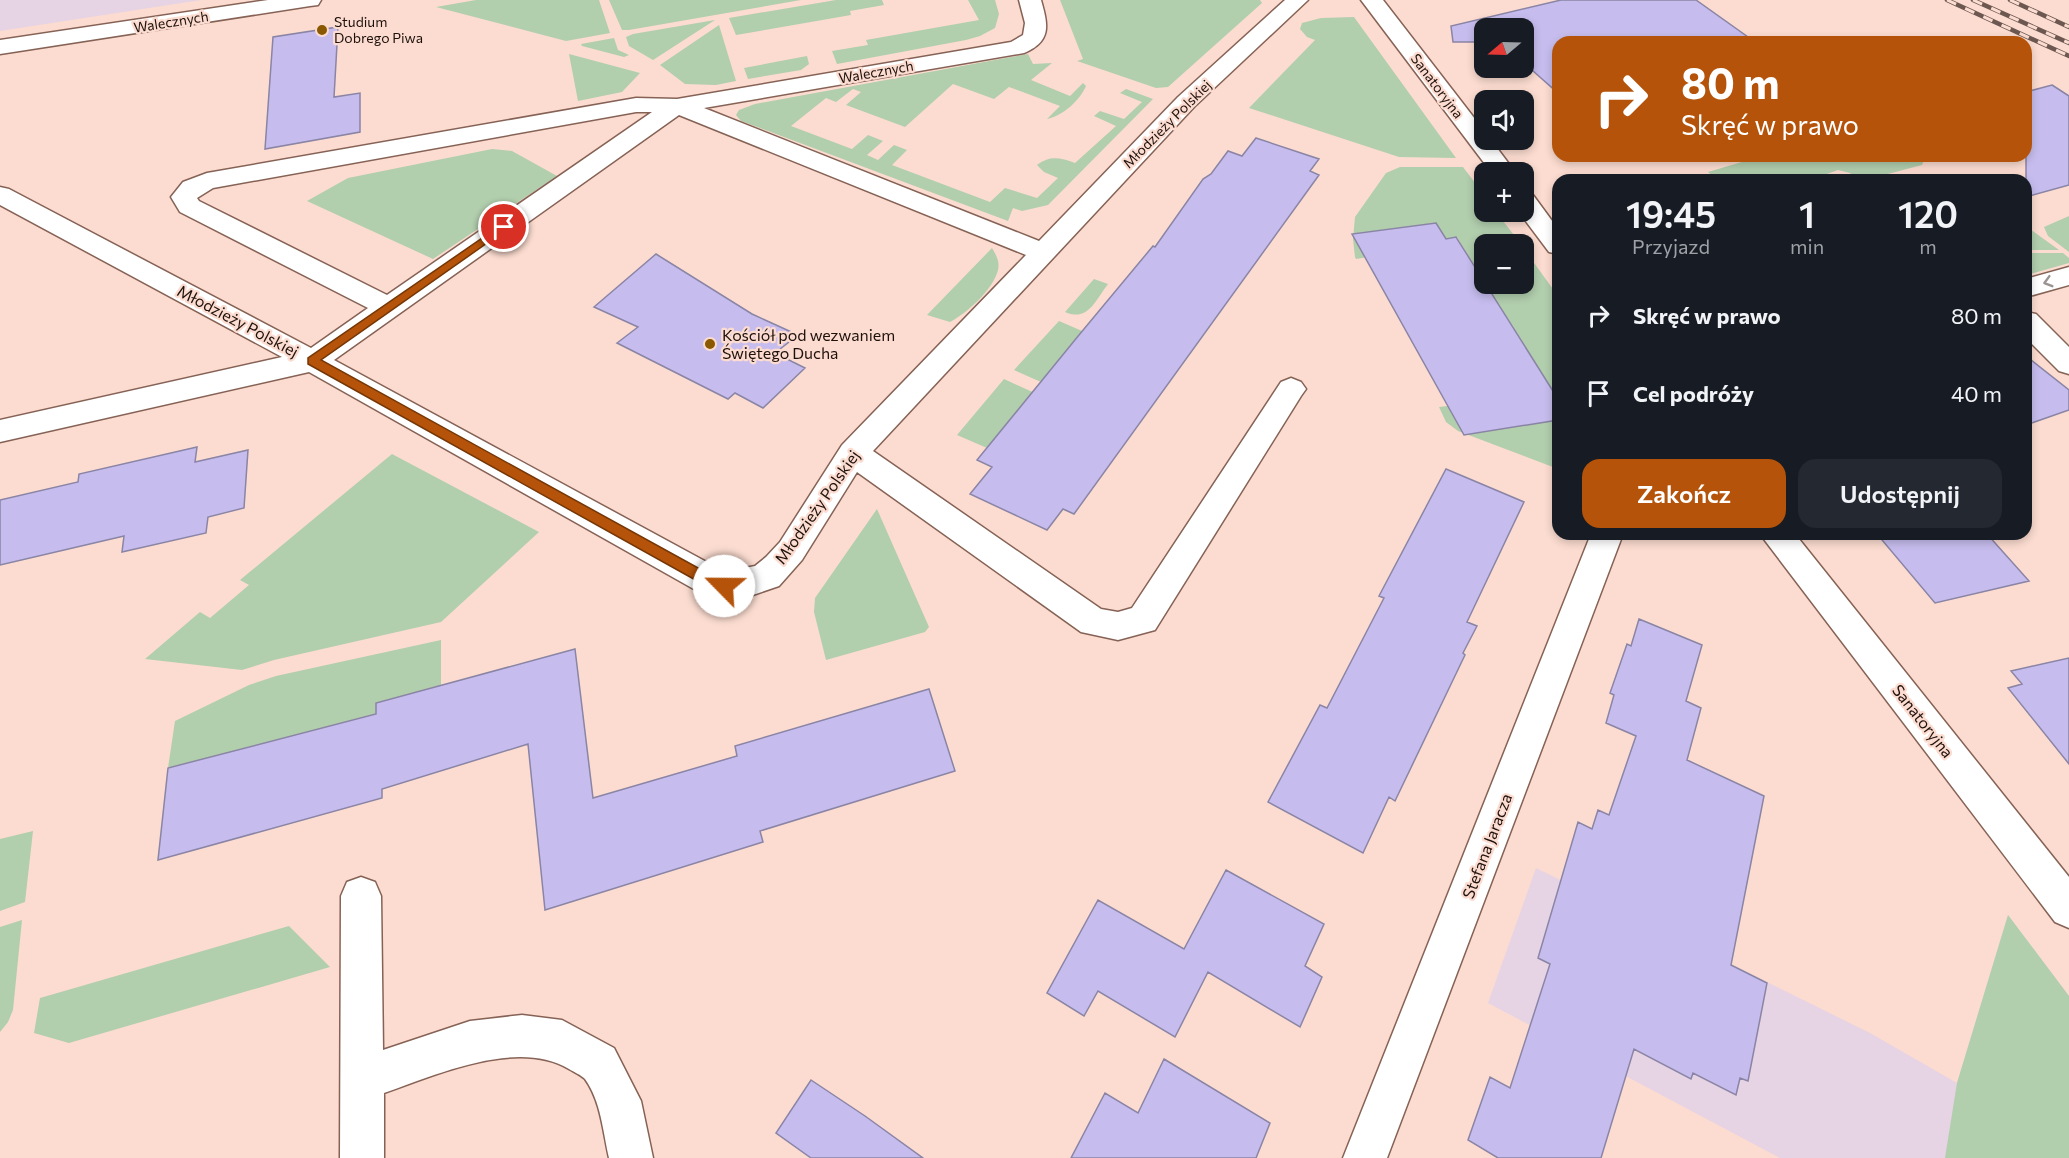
<!DOCTYPE html>
<html lang="pl">
<meta charset="utf-8">
<style>
:root{--surface:#171b24;--page:#242831;--text:#f1f3f6;--muted:#9ea1a6;--accent:#b45309}
body{margin:0;font-family:Commissioner,sans-serif;background:var(--page);color:var(--text);height:100vh;display:flex;flex-direction:column;font-size:22px;white-space:nowrap}
*{box-sizing:border-box;margin:0}
p{font-size:20px;color:var(--muted)}
.icon{flex:none;width:33px;height:33px;fill:none;stroke:currentColor;stroke-width:2;stroke-linecap:round;stroke-linejoin:round}
.map{position:relative;flex:1;overflow:hidden}
.drawer{position:absolute;left:1552px;top:174px;width:480px;height:366px;display:flex;flex-direction:column;background:var(--surface);border-radius:18px;box-shadow:0 3px 9px #0003}
.drawer>*{flex:none}
.guide{position:absolute;left:1552px;top:36px;width:480px;height:126px;border-radius:18px;box-shadow:0 3px 9px #0003;background:#b45309;color:#fff;overflow:hidden}
.needle{width:39px;rotate:251deg}
.tools{position:absolute;left:1474px;top:18px;display:grid;gap:12px}
.tools a{display:grid;place-items:center;width:60px;height:60px;border-radius:12px;background:var(--surface);box-shadow:0 3px 9px #0003;font-size:30px}
.pin{position:absolute;display:grid;place-items:center;width:51px;height:51px;color:#fff;margin:-26px;border:3px solid #fff;border-radius:50%;box-shadow:0 2px 6px #0007}
.me{position:absolute;width:66px;margin:-33px;rotate:293deg;stroke-linejoin:round;filter:drop-shadow(0 0 4px #0008)}
.turn{display:flex;align-items:center;gap:21px;height:126px;padding:0 30px;font-size:27px}
.turn .icon{width:78px;height:78px;stroke-width:2.5}
.turn b{display:block;font-size:42px;line-height:51px}
.eta{display:flex;justify-content:space-evenly;align-items:center;height:102px;text-align:center}
.eta b{font-size:36px;font-weight:600;line-height:42px}
.cta{display:flex;gap:12px;margin-top:auto;padding:12px 30px}
.cta a{flex:1;height:69px;border-radius:18px;background:var(--accent);color:#fff;font-size:24px;font-weight:600;line-height:69px;text-align:center}
.cta a+a{background:var(--page);color:var(--text)}
ul{padding:0;list-style:none}
li{display:flex;align-items:center;gap:18px;height:78px;padding:0 30px}
li div{flex:1}
li b{display:block;font-size:22px}
li em{font-style:normal}
.map>svg:first-child{display:block}
</style>
<div class="map">
<svg width="2069" height="1158" viewBox="0 0 2069 1158">
<rect width="100%" height="100%" fill="#fcdcd0"/>
<!-- education -->
<path fill="#e6d3e3" d="M0 0H201L0 31Z
M1536 868 1870 1033 1957 1083 2008 915 2069 996V1158H1780L1488 1003Z"/>
<!-- green -->
<path fill="#b1cead" d="M476 0H599L610 33 566 41 436 7Z
M609 0H801L629 30H622Z
M836 0H882L884 5 850 11 851 15 736 35 729 18Z
M968 0H995L999 14 995 28 980 36 966 40 837 64 832 51 868 45 866 40 979 20Z
M1060 0H1260L1262 3 1168 87 1156 88 1077 61 1083 59Z
M1354 17 1456 158 1399 157 1249 108 1315 40 1307 37 1300 29 1302 23 1321 18Z
M715 20 653 60 629 46 626 37 633 34Z
M719 25 736 81 716 85 685 84 660 65Z
M614 38 618 50 629 55 624 57 582 46 581 44Z
M569 54 640 73 622 92 578 101Z
M1028 54 1033 64 1052 63 1031 80 1070 96 1083 83 1086 86C1080 100 1063 116 1047 119L1060 106 1009 87 994 99 953 84 905 127 846 105 861 92 853 89 836 102 826 98 791 126 852 149 868 135 883 141 867 155 878 160 894 145 907 150 892 165 990 202 1005 188 1037 198 1058 178 1044 172 1037 165C1051 155 1060 158 1075 163L1116 126 1094 116 1100 111 1124 119 1142 102 1120 93 1126 89 1153 99 1048 205 1022 211 1013 208 1008 221 741 121 736 115 739 110 755 104Z
M807 56 809 64 801 70 748 79 744 68Z
M492 149 512 151 557 176 433 259 307 201 348 178Z
M1762 156H1926L1922 165 1865 180H1857L1850 173 1838 170 1810 180H1717L1708 172Z
M1400 167H1463L1485 196V212H1496L1521 244H1485V284H1524V249L1558 296V419L1546 399 1557 397 1536 364 1525 365 1503 330 1514 328 1494 298 1484 299 1474 265 1457 237 1446 239 1436 223 1367 232 1380 255 1356 259 1355 257 1353 239 1355 217 1386 173Z
M2069 216V252L2048 236 2044 227Z
M2027 227 2059 250H2027Z
M992 248C996 255 1000 261 998 270 993 290 967 313 950 322L927 315Z
M2027 253H2063L2069 258V263L2027 275Z
M1094 279 1108 284C1095 301 1088 322 1065 312Z
M1059 321 1089 334 1041 382 1014 370Z
M1004 379 1039 395 987 448 957 435Z
M1464 404 1480 432 1558 420V469L1458 431 1446 422 1439 407Z
M392 454 539 532 441 622 274 660 242 670 145 659 200 612 210 618 249 585 240 580Z
M877 509 929 627 925 632 826 660 814 612 815 598Z
M441 640V685L376 703V714L168 768 175 721 249 685 276 676Z
M33 831 25 902 0 911V839Z
M2008 915 2069 996V1158H1945L1957 1083Z
M22 920 13 1010 8 1022 0 1032V927Z
M289 926 330 967 69 1043 34 1033 40 998Z"/>
<!-- building -->
<path fill="#c6bdee" stroke="#8a84a5" stroke-width="1.5" d="M1561 0H1696L1755 42H1558V93L1524 63V28H1485V42H1453L1451 26Z
M338 27 334 97 360 93V132L265 149 273 37Z
M2052 85 2069 96V185L2026 197V92Z
M1256 138 1319 159 1310 171 1319 175 1074 514 1063 509 1047 530 970 494 992 467 977 460 1079 335 1153 246 1155 247 1203 179 1211 174 1228 151 1242 156Z
M1436 223 1446 239 1456 237 1558 399V420L1464 435 1352 234Z
M656 254 752 314 798 335 775 353 805 368 763 408 735 393 728 399 617 343 638 327 594 307Z
M2026 356 2069 390V410L2026 425Z
M197 447 195 462 248 450 244 508 208 517 206 533 122 552 124 536 0 565V500L78 482 79 474Z
M1446 469 1524 502 1467 622 1477 626 1463 653 1465 655 1395 801 1389 797 1363 853 1268 802 1320 705 1327 708 1384 598 1379 596Z
M1877 534H1987L2029 581 1935 603Z
M1639 619 1702 645 1686 701 1701 708 1687 760 1764 796 1731 965 1767 983 1748 1081 1740 1078 1736 1095 1693 1073 1691 1079 1634 1049 1601 1158H1498L1468 1140 1490 1077 1510 1088 1550 964 1538 958 1578 822 1592 829 1598 810 1609 815 1636 736 1606 723 1614 695 1610 693 1627 644 1631 646Z
M575 649 593 798 737 756 735 746 929 689 955 771 760 831 763 842 545 910 528 744 382 789V798L158 860 168 768 376 714V703Z
M2069 658V764L2008 688 2022 684 2011 671Z
M1226 870 1324 924 1305 966 1322 977 1300 1027 1208 972 1175 1037 1098 991 1084 1016 1047 993 1098 900 1184 949Z
M1164 1059 1270 1123 1256 1158H1071L1105 1093 1138 1113Z
M811 1080 865 1116 923 1158H811L776 1133Z"/>
<g fill="none" stroke-linecap="round" stroke-linejoin="round">
<defs>
<path id="minor" d="M268 0H321L318 5 310 6 0 54V40Z
M1019 0H1041C1048 25 1052 41 1024 53L704 108 1039 241 1178 97 1285 0H1308L1194 107 873 451 1101 609 1118 612 1132 608 1281 382 1291 378 1301 382 1306 389 1301 396 1155 630 1118 640 1081 632 857 472 802 560 779 586 747 597 724 600 692 588 309 372 0 442V420L282 357 0 205V187L9 189 311 348 368 308 180 212 171 197 183 182 207 173 636 98 677 99 1011 42 1023 35 1025 23ZM636 112H652L387 295 199 201 197 198 213 188ZM679 115 1026 255 842 445 780 542 766 557 755 566 725 572 334 360Z
M1361 0H1383L1485 132V140H1491L1515 172H1491Z
M1524 193 1533 195 1558 229V254L1549 252 1519 212H1524Z
M2069 267V285L2026 297V279Z
M2026 312 2036 314 2069 347V374L2059 371 2026 338Z
M1591 534H1623L1387 1158H1343Z
M1760 534H1795L2069 877V928L2055 922Z
M361 877 375 882 381 896 383 1050 470 1021 522 1015 562 1020 614 1048 641 1101 653 1158H609C603 1132 601 1101 585 1079 581 1075 574 1072 569 1069 517 1038 436 1075 384 1093V1158H340L341 896 347 882Z"/>
</defs>
<!-- minor casing -->
<use href="#minor" stroke="#856255" stroke-width="3"/>
<!-- minor -->
<use href="#minor" fill="#fff" fill-rule="evenodd"/>
<defs>
<path id="rail" d="M1947 0 2069 56
M1973 0 2069 43
M2010 0 2069 27"/>
</defs>
<!-- rail casing -->
<use href="#rail" stroke="#6c5851" stroke-width="4.5"/>
<!-- rail -->
<use href="#rail" stroke="#fcdcd0" stroke-width="3" stroke-dasharray="10" stroke-linecap="butt"/>
</g>
<!-- one-way arrows -->
<defs><path id="oneway-chevron" d="M-2-3.5L2.5 0L-2 3.5" fill="none" stroke-width="1.6" stroke-linecap="round" stroke-linejoin="round" transform="scale(1.5)"/></defs>
<use stroke="#9a9492" href="#oneway-chevron" transform="translate(2048 282) rotate(164)"/>
<!-- route -->
<path fill="#b45309" stroke="#753606" stroke-width="1.5" d="M504 223 509 227 507 229 321 360 709 574 729 582 731 586 729 590 724 592 699 582 308 364V358Z"/>
<!-- markers -->
<g fill="#8a5800" stroke="#fcdcd0" stroke-width="2">
<circle cx="322" cy="30" r="6"/>
<circle cx="710" cy="344" r="6"/>
</g>
<g text-anchor="middle" stroke-width="4.5" stroke-linejoin="round" paint-order="stroke">
<!-- far-street labels -->
<g font-size="14" fill="#1e110c" stroke="#fcdcd0">
<text transform="translate(171 22) rotate(-9)" y="5">Walecznych</text>
<text transform="translate(876 72) rotate(-10)" y="5">Walecznych</text>
<text transform="translate(1437 86) rotate(53)" y="5">Sanatoryjna</text>
<text transform="translate(1167 124) rotate(-45)" y="5">Młodzieży Polskiej</text>
</g>
<!-- far-poi labels -->
<g font-size="14" fill="#1e110c" stroke="#fcdcd0" text-anchor="start">
<text x="334" y="27">Studium<tspan x="334" dy="16">Dobrego Piwa</tspan></text>
</g>
<!-- street labels -->
<g font-size="16" fill="#1e110c" stroke="#fcdcd0">
<text transform="translate(238 321) rotate(28)" y="6">Młodzieży Polskiej</text>
<text transform="translate(817 507) rotate(-55)" y="6">Młodzieży Polskiej</text>
<text transform="translate(1923 721) rotate(52)" y="6">Sanatoryjna</text>
<text transform="translate(1487 846) rotate(-69)" y="6">Stefana Jaracza</text>
</g>
<!-- poi labels -->
<g font-size="16" fill="#1e110c" stroke="#fcdcd0" text-anchor="start">
<text x="722" y="341">Kościół pod wezwaniem<tspan x="722" dy="18">Świętego Ducha</tspan></text>
</g>
</g>
</svg>
<div class="tools">
<a><svg class="needle" viewBox="-14 -14 28 28"><path d="M0-13l5 13h-10z" fill="#e53935"/><path d="M0 13l5-13h-10z" fill="#9ea1a6"/></svg></a>
<a><svg class="icon" aria-label="sound" viewBox="0 0 24 24"><path d="M4 9h4l5-4v14l-5-4H4zM17 9q2 3 0 6"/></svg></a>
<a>+</a>
<a>−</a>
</div>
<div class="pin" style="left:504px;top:227px;background:#d93025"><svg class="icon" aria-label="arrive" viewBox="0 0 24 24"><path d="M6 21V4h12l-3 4 3 4H6"/></svg></div>
<svg class="me" style="left:724px;top:586px" viewBox="-20 -20 40 40"><circle r="19" fill="#fff"/><path d="M0-13L10 11 0 6-10 11z" fill="#b45309"/></svg>
<div class="guide">
<div class="turn"><svg class="icon" aria-label="right" viewBox="0 0 24 24"><path d="M7 20v-9h11M14 6l5 5-5 5"/></svg><div><b>80 m</b>Skręć w prawo</div></div>
</div>
<section class="drawer">
<div class="eta">
<div><b>19:45</b><p>Przyjazd</p></div>
<div><b>1</b><p>min</p></div>
<div><b>120</b><p>m</p></div>
</div>
<ul>
<li><svg class="icon" aria-label="right" viewBox="0 0 24 24"><path d="M7 20v-9h11M14 6l5 5-5 5"/></svg><div><b>Skręć w prawo</b></div><em>80 m</em></li>
<li><svg class="icon" aria-label="arrive" viewBox="0 0 24 24"><path d="M6 21V4h12l-3 4 3 4H6"/></svg><div><b>Cel podróży</b></div><em>40 m</em></li>
</ul>
<div class="cta"><a>Zakończ</a><a>Udostępnij</a></div>
</section>
</div>
